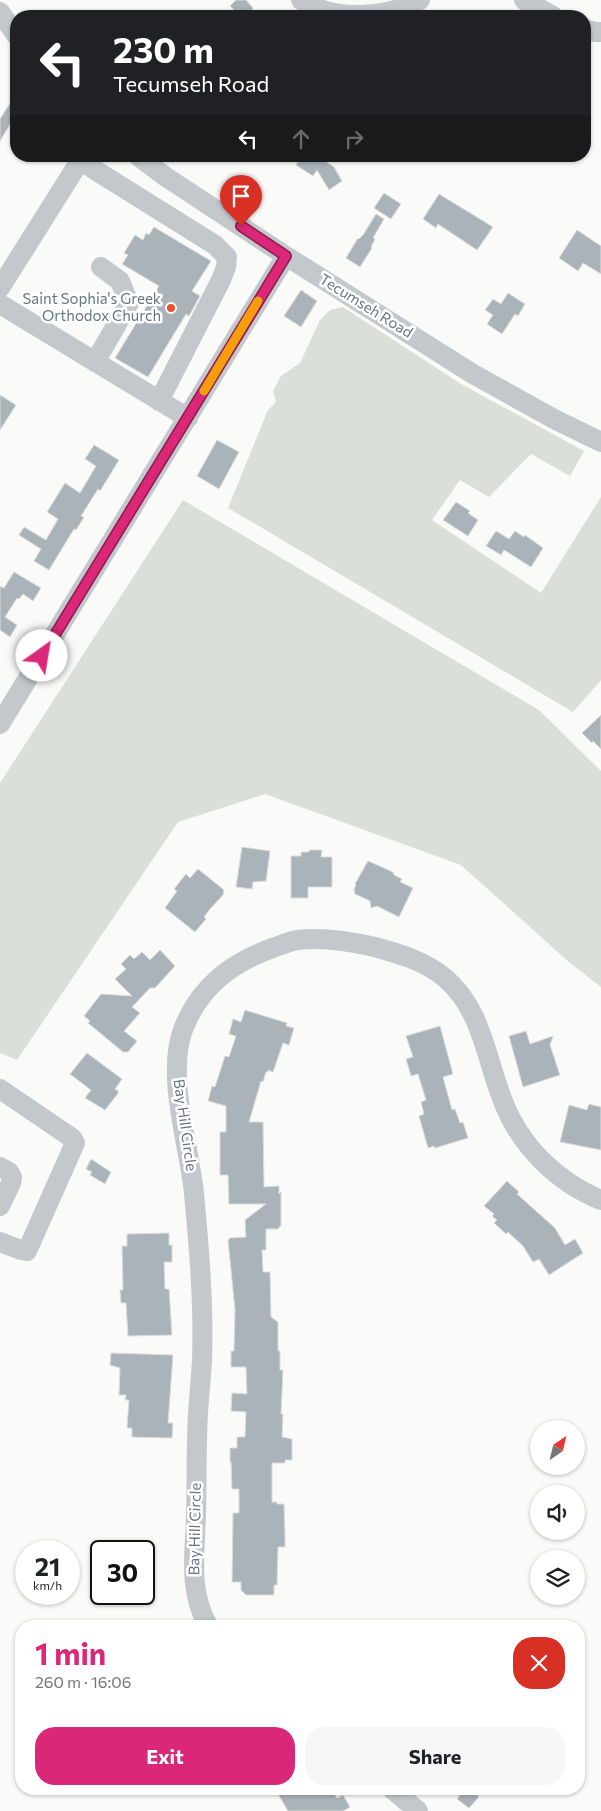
<!DOCTYPE html>
<meta charset="utf-8">
<style>
:root{--surface:#fff;--page:#f6f6f6;--text:#202124;--muted:#757577;--accent:#db2777}
body{margin:0;font-family:Commissioner,sans-serif;background:var(--page);color:var(--text);height:100vh;display:flex;flex-direction:column;font-size:19px;white-space:nowrap}
*{box-sizing:border-box;margin:0}
p{font-size:16px;color:var(--muted)}
.icon{flex:none;width:28px;height:28px;fill:none;stroke:currentColor;stroke-width:2;stroke-linecap:round;stroke-linejoin:round}
.map{position:relative;flex:1;overflow:hidden}
.sheet{position:absolute;left:15px;top:1620px;width:570px;height:175px;display:flex;flex-direction:column;background:var(--surface);border-radius:20px;box-shadow:0 1px 4px #0004}
.sheet>*{flex:none}
.guide{position:absolute;left:10px;top:10px;width:581px;height:152px;border-radius:20px;box-shadow:0 1px 4px #0004;background:#202124;color:#fff;overflow:hidden}
.needle{width:32px;rotate:35deg}
.fabs{position:absolute;left:530px;top:1420px;display:grid;gap:10px}
.fabs a{display:grid;place-items:center;width:55px;height:55px;border-radius:50%;background:var(--surface);box-shadow:0 1px 4px #0004;font-size:25px}
.speed{position:absolute;left:15px;top:1540px;display:flex;gap:10px;font-size:25px;font-weight:700;text-align:center}
.speed>*{display:grid;place-content:center;width:65px;height:65px;border-radius:50%;background:var(--surface);box-shadow:0 1px 4px #0004;line-height:1}
.speed small{font-size:12px;font-weight:400}
.speed .limit{border:2px solid #111;border-radius:8px;background:#fff;color:#111}
.pin{position:absolute;display:grid;place-items:center;width:42px;height:42px;color:#fff;margin:-51px -21px;border-radius:50% 50% 50% 0;rotate:-45deg;box-shadow:0 0 5px #0007}
.pin .icon{rotate:45deg}
.me{position:absolute;width:55px;margin:-28px;rotate:32deg;stroke-linejoin:round;filter:drop-shadow(0 0 4px #0008)}
.turn{display:flex;align-items:center;gap:18px;height:105px;padding:0 20px;font-size:22px}
.turn .icon{width:65px;height:65px;stroke-width:2.5}
.turn b{display:block;font-size:35px;line-height:42px}
.lanes{display:flex;align-items:center;height:48px;padding:0 20px;background:#0003;justify-content:center;gap:25px;direction:ltr}
.lanes .off{opacity:.35}
.round{display:grid;place-items:center;flex:none;width:52px;height:52px;border-radius:20px;background:var(--page)}
.overview{display:flex;align-items:center;justify-content:space-between;height:85px;padding:0 20px}
h1{font-size:30px;font-weight:700;line-height:38px;color:var(--accent)}
.action{display:flex;gap:10px;margin-top:auto;padding:10px 20px}
.action a{flex:1;height:58px;border-radius:20px;background:var(--accent);color:#fff;font-size:20px;font-weight:700;line-height:58px;text-align:center}
.action a+a{background:var(--page);color:var(--text)}
.map>svg:first-child{display:block}
</style>
<div class="map">
<svg width="601" height="1811" viewBox="0 0 601 1811">
<rect width="100%" height="100%" fill="#fafaf8"/>
<!-- green -->
<path fill="#dadfd7" d="M343 307 461 384 584 451 570 476 531 454 489 497 460 480 432 520 541 593 601 497V680L573 712 228 508 268 410 276 402 273 391 281 376 300 363 320 320 330 310Z
M183 500 539 710 601 771V987L570 963 461 865 265 794 178 822 17 1060 0 1053V783Z"/>
<!-- building -->
<path fill="#aab3b9" stroke="#dcdcda" d="M236 0H246L253 8 252 10 258 16H228L234 10 230 6Z
M16 94V124L12 121 0 141V119Z
M302 156H318L334 167 342 181 329 190 317 170 313 176 296 165Z
M384 193 401 204 391 219 374 208Z
M439 194 493 227 477 250 438 224 436 228 423 219Z
M376 214 384 219 373 238 375 239 371 247 372 248 360 267 346 258 358 238 359 239 363 235Z
M154 227 211 261 192 291 200 296 189 316 186 314 148 377 115 358 159 286 122 264 128 255 124 253 135 235 143 240 146 233 149 235Z
M577 230 601 246V274L583 263 578 271 559 258Z
M301 290 317 301 301 327 284 316Z
M508 293 525 304 518 316 515 314 502 334 487 324 493 315 485 310 493 299 501 304Z
M0 395 16 405 0 430Z
M217 440 239 452 219 489 197 476Z
M94 445 119 460 100 491 98 489 81 516 84 517 76 530 74 529 49 570 34 561 41 549 19 535 24 527 46 540 58 519 47 512 65 483 80 493 96 466 85 459Z
M456 502 470 511 468 513 478 520 468 536 443 520Z
M496 531 509 539 515 531 524 537 525 535 543 548 531 567 504 550 501 555 486 546Z
M14 572 41 588 33 601 23 594 19 599 17 598 5 617 17 625 10 637 0 630V586L4 588Z
M601 715V749L593 741 592 743 582 733Z
M242 847 270 851 266 881 253 882 252 889 236 887Z
M309 850H322L321 857H332V887H308V898H291V856H301V852H309Z
M368 861 393 872 394 875 402 879 400 882 413 888 399 917 377 906 371 908 370 901 355 894 354 889 356 885 355 884Z
M198 869 224 890 223 895 210 909 204 917 206 919 195 932 165 908 177 891 174 889 186 874 190 878Z
M160 950 175 966 155 988H150L132 1007 140 1013 124 1031 137 1041 128 1052H123L88 1023 90 1021 84 1016 101 994 132 996 115 979 126 969 121 964 130 955 134 959 142 952 150 960Z
M245 1010 287 1023 286 1026 294 1028 289 1045 283 1043 273 1072 268 1070V1072H266L263 1082 261 1081 249 1122H263L264 1187 279 1186V1194L281 1192V1225L278 1229H266V1250H262L263 1272H270L271 1317 278 1322V1351H280V1370H283L281 1414H283L282 1437 292 1439V1460H285V1463H272V1502H277V1504H284L285 1535V1547H278L277 1585H274V1595H246L241 1590V1582H232L233 1513H239V1489H232L231 1462H230V1448H237V1437H245L246 1412 231 1411 232 1393 247 1394 246 1367H231V1351H234L235 1310 228 1240 230 1238 246 1237 245 1220 266 1204H229L228 1175H220V1132H226V1106L208 1101 212 1086 215 1087 225 1056 229 1057 236 1036 229 1034 233 1019 241 1022Z
M440 1026 453 1074 443 1077 452 1110 455 1109 460 1123 463 1122 468 1138 435 1148 434 1146 428 1148 419 1116 424 1114 421 1102 426 1100 418 1074 411 1076 406 1059 413 1057 406 1036Z
M526 1031 530 1044 553 1036 550 1045 560 1075 523 1087 509 1036Z
M87 1053 122 1079 115 1089 119 1092 105 1110 85 1098 91 1090 70 1074Z
M589 1104 601 1107V1150L560 1142 569 1105 587 1110Z
M91 1159 111 1172 105 1184 90 1175 92 1172 86 1169Z
M507 1181 519 1192 517 1194 555 1228 565 1245 575 1239 583 1253 549 1275 539 1259 533 1262 523 1246 508 1232 506 1234 494 1223 497 1220 492 1216 494 1214 484 1206Z
M169 1233V1245H172V1262H164L165 1289H169L172 1335 128 1336 126 1303H121L120 1290H123L122 1246H127V1234Z
M111 1353 173 1355 168 1423H173L172 1438 132 1437V1428H127L129 1400H125L126 1395H119L120 1368 110 1365Z
M287 1789H331L337 1798 343 1795 350 1807 343 1811H288L278 1794Z
M452 1789H482L477 1795 479 1797 469 1808 457 1799 460 1795Z"/>
<g fill="none" stroke-linecap="round" stroke-linejoin="round">
<!-- minor -->
<path stroke="#c3c8cc" stroke-width="20" d="M301 0C335 22 386 18 420 0
M524 0 553 16
M0 12 16 35
M585 29 595 32H601
M138 156 166 177 286 256 473 374 554 419 601 442
M79 160 215 245 227 257 226 267 221 280 159 401
M0 288 83 156
M0 304 188 418
M95 362 129 303 120 281 101 267
M0 724 286 256
M0 1089 72 1138 75 1143 27 1251 21 1250 0 1242
M0 1167 9 1172 12 1177 11 1183 0 1206
M208 1626C188 1589 195 1555 196 1515 197 1481 196 1447 198 1414 199 1396 201 1378 202 1360 204 1304 199 1248 194 1193 189 1144 165 1074 184 1027 201 985 233 962 275 947 282 945 290 941 298 940 321 937 353 942 375 947 400 954 425 961 445 978 482 1009 486 1059 503 1101 520 1146 557 1182 601 1200
M392 1789 418 1811"/>
</g>
<g fill="none" stroke-linecap="round" stroke-linejoin="round">
<defs>
<path id="route" d="M42 656 286 256 241 226"/>
</defs>
<!-- route casing -->
<use href="#route" stroke="#8e194d" stroke-width="12"/>
<!-- route -->
<use href="#route" stroke="#db2777" stroke-width="9"/>
<!-- slow -->
<path stroke="#f59e0b" stroke-width="9" d="M204 391 258 301"/>
</g>
<!-- markers -->
<circle fill="#e4572e" stroke="#fff" stroke-width="2" cx="171" cy="308" r="5"/>
<g text-anchor="middle" stroke-width="5" stroke-linejoin="round" paint-order="stroke">
<!-- poi labels -->
<g font-size="15" fill="#657683" stroke="#fff" text-anchor="end">
<text x="161" y="304">Saint Sophia's Greek<tspan x="161" dy="17">Orthodox Church</tspan></text>
</g>
<!-- street labels -->
<g font-size="15" fill="#657683" stroke="#fff">
<text transform="translate(366 306) rotate(32)" y="5">Tecumseh Road</text>
<text transform="translate(185 1125) rotate(82)" y="5">Bay Hill Circle</text>
<text transform="translate(195 1529) rotate(-89)" y="5">Bay Hill Circle</text>
</g>
</g>
</svg>
<div class="fabs">
<a><svg class="needle" viewBox="-14 -14 28 28"><path d="M0-13l5 13h-10z" fill="#e53935"/><path d="M0 13l5-13h-10z" fill="#757577"/></svg></a>
<a><svg class="icon" aria-label="sound" viewBox="0 0 24 24"><path d="M4 9h4l5-4v14l-5-4H4zM17 9q2 3 0 6"/></svg></a>
<a><svg class="icon" aria-label="layers" viewBox="0 0 24 24"><path d="M12 4l9 5-9 5-9-5zM3 14l9 5 9-5"/></svg></a>
</div>
<div class="speed"><div>21<small>km/h</small></div><div class="limit">30</div></div>
<div class="pin" style="left:241px;top:226px;background:#d93025"><svg class="icon" aria-label="arrive" viewBox="0 0 24 24"><path d="M6 21V4h12l-3 4 3 4H6"/></svg></div>
<svg class="me" style="left:42px;top:656px" viewBox="-20 -20 40 40"><circle r="19" fill="#fff"/><path d="M0-13L10 11 0 6-10 11z" fill="#db2777"/></svg>
<div class="guide">
<div class="turn"><svg class="icon" aria-label="left" viewBox="0 0 24 24"><path d="M17 20v-9H6M10 6l-5 5 5 5"/></svg><div><b>230 m</b>Tecumseh Road</div></div>
<div class="lanes"><svg class="icon" aria-label="left" viewBox="0 0 24 24"><path d="M17 20v-9H6M10 6l-5 5 5 5"/></svg><svg class="icon off" aria-label="ahead" viewBox="0 0 24 24"><path d="M12 20V5M6 11l6-6 6 6"/></svg><svg class="icon off" aria-label="right" viewBox="0 0 24 24"><path d="M7 20v-9h11M14 6l5 5-5 5"/></svg></div>
</div>
<section class="sheet">
<div class="overview"><div><h1>1 min</h1><p>260 m · 16:06</p></div><a class="round" style="background:#d93025;color:#fff"><svg class="icon" aria-label="close" viewBox="0 0 24 24"><path d="M6 6l12 12M18 6L6 18"/></svg></a></div>
<div class="action"><a>Exit</a><a>Share</a></div>
</section>
</div>
